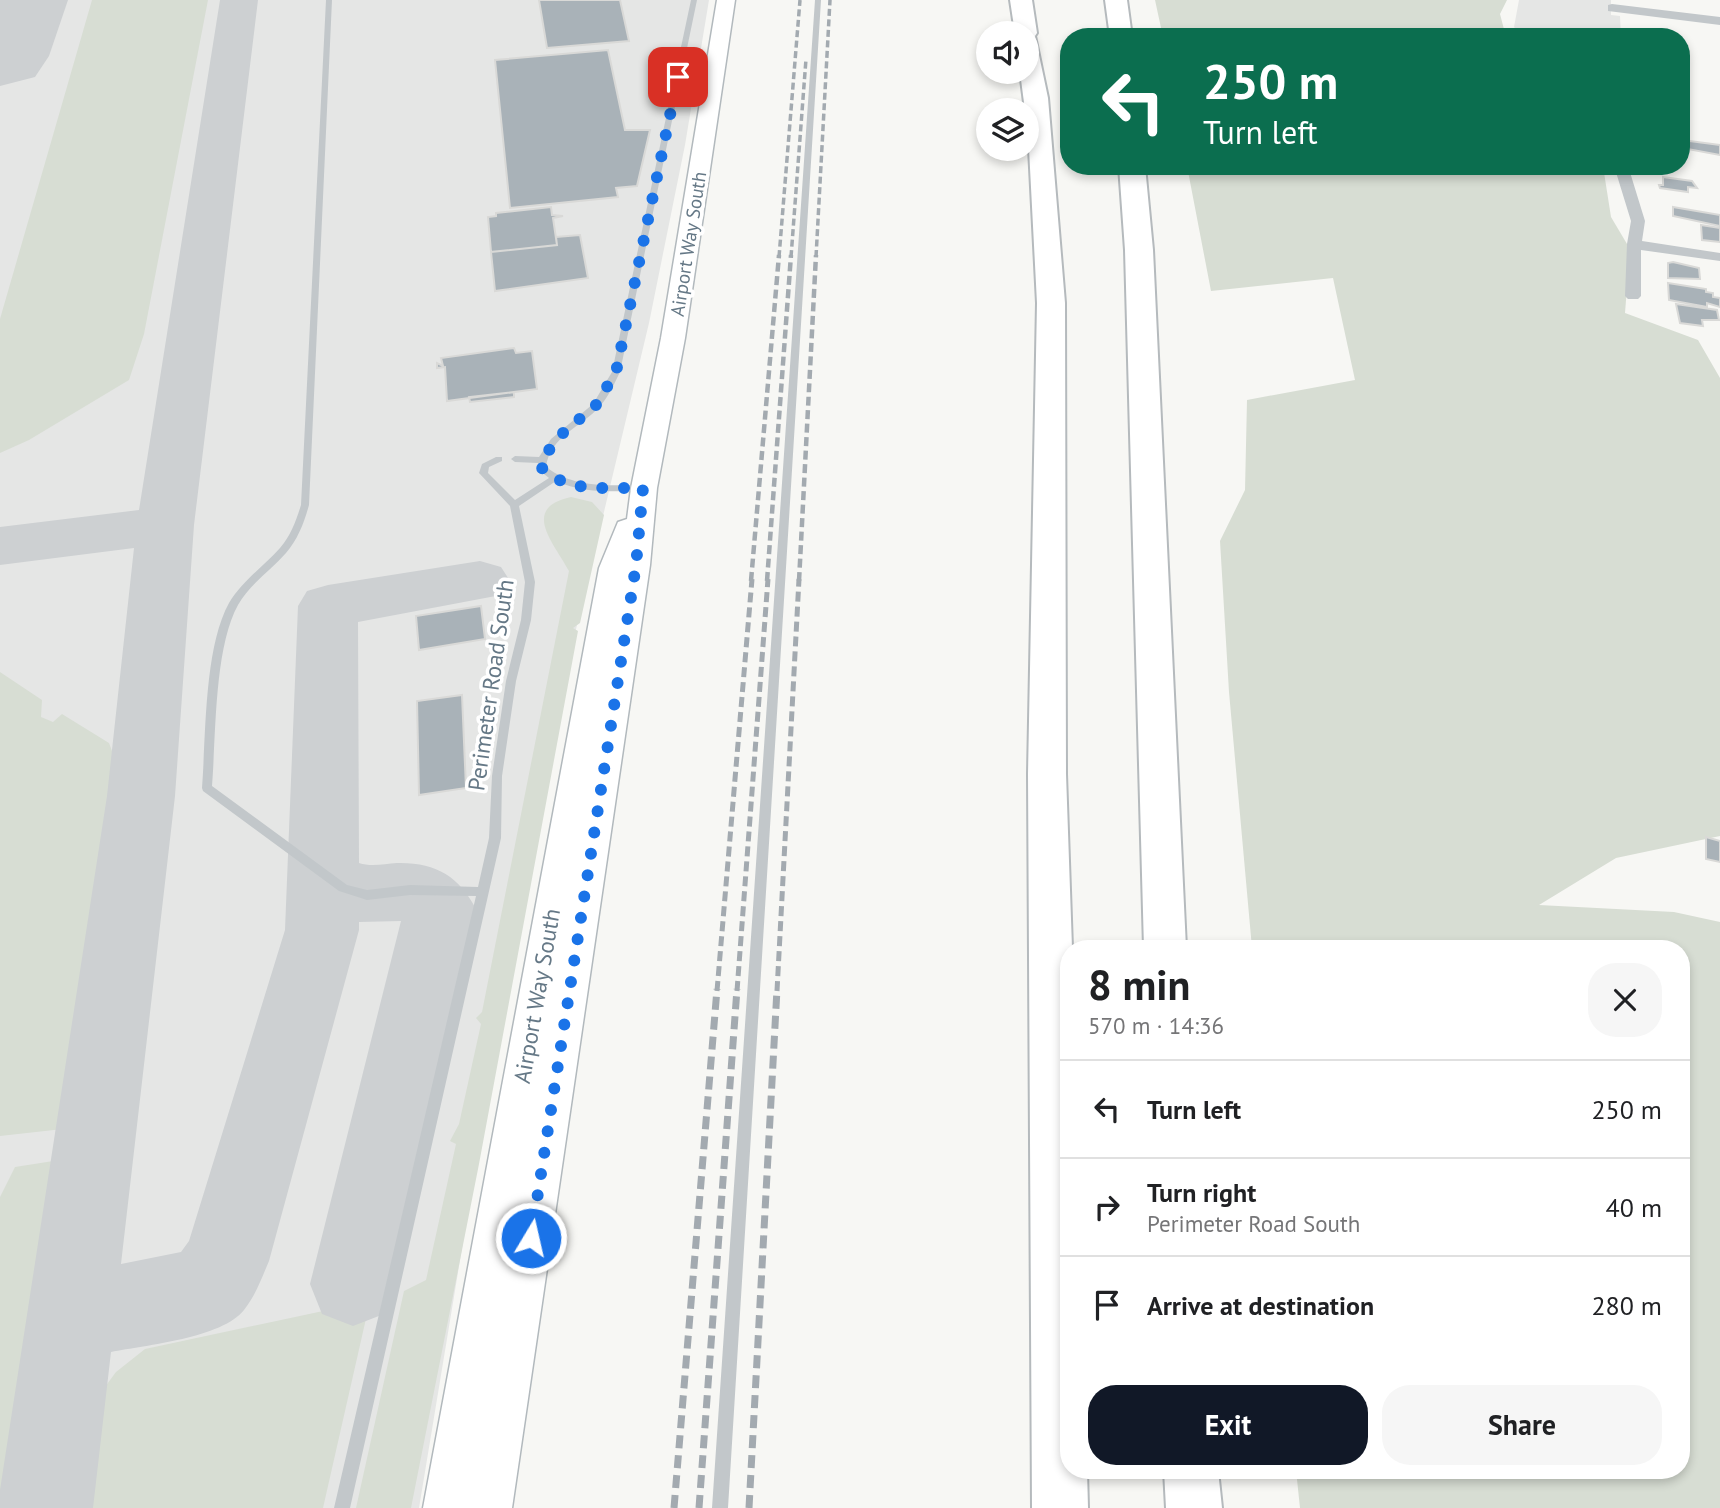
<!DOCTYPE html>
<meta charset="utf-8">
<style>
:root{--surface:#fff;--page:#f6f6f6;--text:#202124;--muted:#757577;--line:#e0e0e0;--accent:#111827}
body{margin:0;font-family:"PT Sans",sans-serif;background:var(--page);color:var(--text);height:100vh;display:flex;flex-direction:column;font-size:26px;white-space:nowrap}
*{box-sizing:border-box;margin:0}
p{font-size:23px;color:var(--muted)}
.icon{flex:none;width:38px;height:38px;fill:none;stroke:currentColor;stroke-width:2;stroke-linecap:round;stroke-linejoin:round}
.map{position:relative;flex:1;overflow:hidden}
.drawer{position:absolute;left:1060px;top:940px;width:630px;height:539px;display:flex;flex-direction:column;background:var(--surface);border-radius:28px;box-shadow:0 4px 10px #0003}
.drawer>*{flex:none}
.hud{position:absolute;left:1060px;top:28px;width:630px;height:147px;border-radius:28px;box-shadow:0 4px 10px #0003;background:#0b6e4f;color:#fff;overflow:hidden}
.tools{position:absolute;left:976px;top:21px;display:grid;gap:14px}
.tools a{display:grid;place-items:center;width:63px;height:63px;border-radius:50%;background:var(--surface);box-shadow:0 4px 10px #0003;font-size:35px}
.pin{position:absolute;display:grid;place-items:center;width:60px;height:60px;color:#fff;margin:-30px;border-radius:14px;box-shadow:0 4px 10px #0006}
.me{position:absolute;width:77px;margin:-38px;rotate:9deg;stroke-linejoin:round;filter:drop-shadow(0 0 5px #0008)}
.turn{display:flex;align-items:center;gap:24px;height:147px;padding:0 28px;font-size:32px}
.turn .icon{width:91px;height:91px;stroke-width:2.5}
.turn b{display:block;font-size:49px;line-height:60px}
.round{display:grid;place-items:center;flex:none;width:74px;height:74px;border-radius:28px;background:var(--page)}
.headline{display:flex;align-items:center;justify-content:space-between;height:119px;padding:0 28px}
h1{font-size:42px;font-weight:600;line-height:52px}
.action{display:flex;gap:14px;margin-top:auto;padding:14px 28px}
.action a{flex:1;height:80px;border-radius:28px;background:var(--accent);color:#fff;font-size:28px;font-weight:600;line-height:80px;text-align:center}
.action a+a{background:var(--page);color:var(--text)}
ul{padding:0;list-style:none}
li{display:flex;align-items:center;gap:21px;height:98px;padding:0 28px;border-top:2px solid var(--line)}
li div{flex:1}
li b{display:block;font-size:26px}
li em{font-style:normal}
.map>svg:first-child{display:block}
</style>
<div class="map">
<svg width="1720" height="1508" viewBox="0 0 1720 1508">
<rect width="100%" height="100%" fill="#f7f7f4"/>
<!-- built -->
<path fill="#e5e6e5" d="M0 0H709L685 145 649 323 573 642 512 946 419 1508H0Z
M1519 0H1611V15L1620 16 1621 37H1523L1514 27Z"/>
<!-- green -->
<path fill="#d7ddd3" d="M92 0H208L144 334 129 380 29 440 0 453V319Z
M1155 0H1507L1500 14 1506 37H1163Z
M1187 166H1603L1611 217 1630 249 1625 313 1698 340 1720 378V836L1616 858 1539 905 1674 912 1720 922V1508H1300L1296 1470H1682V948H1252L1229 692 1220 541 1245 490 1247 400 1355 380 1333 278 1211 291Z
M571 497 592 502 604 515 580 623 573 628 578 631 479 1164 411 1508H356L404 1291 426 1280 456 1144 450 1141 459 1124 481 1024 476 1018 482 1012 569 571C554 543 520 508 571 497Z
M0 672 42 700 41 717 53 722 62 714 109 743 121 775 72 1128 0 1136Z
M66 1159 13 1508H0V1197L15 1167Z
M370 1301 323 1508H74L85 1414 116 1372 145 1349Z"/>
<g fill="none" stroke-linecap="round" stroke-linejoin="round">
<!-- taxiway -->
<path fill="#cdd0d2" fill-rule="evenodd" d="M220 0H258L194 525 175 796 121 1264 181 1252 189 1241 285 930 298 606 307 591 328 585 480 561 501 567 510 581 501 595 358 622 359 863C371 867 384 864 397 863 435 862 459 876 476 909L396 1284 384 1314 353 1326 322 1314 310 1284 401 921 359 922V930L269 1261C262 1277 256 1295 244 1310 222 1338 146 1345 111 1352L93 1508H0V1490L107 796 134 548 0 565V527L139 510Z"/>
<!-- runway -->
<path fill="#cdd0d2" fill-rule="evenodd" d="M0 0H68L49 56 35 77 0 86Z"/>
</g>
<!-- building -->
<path fill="#a9b2b8" stroke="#d9d9d7" stroke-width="2" d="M539 0H620L629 41 547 48Z
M608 50 625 130H650L637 186 616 188 618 197 510 208 495 60Z
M1682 140 1720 145V155L1682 148Z
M1663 177 1692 181 1697 188 1688 187V192L1660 188 1659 185H1663Z
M551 207 552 215 563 216 553 218 557 245 491 252 488 217 496 216V213Z
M1673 207 1720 215V226L1673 216Z
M1701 225 1720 228V242L1702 240Z
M580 235 588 278 495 291 491 252 557 245 556 237Z
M1673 262 1699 268 1700 279 1668 278V263Z
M1668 283 1706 289V292L1713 293V297L1720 298V307L1707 303V307L1669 300Z
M1676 304 1717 310 1719 320H1702L1703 326 1680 323Z
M514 348 516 353 532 351 537 389 447 401 445 367 437 368V363L443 366 441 358Z
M514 392V397L470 402 469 397Z
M481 606 485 639 419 650 416 616Z
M462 695 466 788 419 795 417 701Z
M1706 837 1720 841V862L1706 859Z"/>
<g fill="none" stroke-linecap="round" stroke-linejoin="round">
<defs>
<path id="secondary" d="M717 0H735L685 338 657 488 650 565 512 1508H423L599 568 618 522 627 519 631 488 661 338Z"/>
<path id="highway" d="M1010 0H1032L1037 33 1035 36 1048 98 1065 303 1066 774 1072 948H1069V1470H1087L1088 1508H1032L1028 774 1037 303 1027 110H1025L1020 72H1027V33H1015Z
M1105 0H1127L1132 37H1110Z
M1119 166H1145L1153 250 1186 948H1144L1125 250Z
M1164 1470H1218L1222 1508H1166Z"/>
</defs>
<!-- secondary casing -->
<use href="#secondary" stroke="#b2b9bd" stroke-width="3"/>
<!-- highway casing -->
<use href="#highway" stroke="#b5babd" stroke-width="4"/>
<!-- lane -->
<path fill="#c2c7ca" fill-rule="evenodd" d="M326 0H332L309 505C304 523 298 539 286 553 270 571 250 584 238 605 214 648 216 737 212 786L347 885 367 890 410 885 478 887 489 838 492 776 506 681 521 620 525 582 510 506 479 473 482 464 496 457H502V461L489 467 488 473 515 500 549 478 539 470 538 463 515 462 511 459 515 456 539 457 551 439 593 404 612 372 691 0H697L620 372C614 384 609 396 600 406 582 427 550 436 546 467 575 489 610 485 644 485L648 488 644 491C615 491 583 494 556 481L519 506 535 582 531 620 516 681 502 776 501 838 350 1508H334L476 896 410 895 367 900 339 891 203 791 202 788C206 736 204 648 229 603 242 581 263 567 280 548 291 535 296 521 301 505Z
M815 0H821L728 1508H712Z"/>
<!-- street -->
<path fill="#c2c7ca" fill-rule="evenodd" d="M1612 4 1720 17V25L1608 11V5Z
M1617 166H1627L1629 169 1645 221 1642 241 1720 253V261L1641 250V296L1638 299H1628L1625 296 1627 244 1631 221 1615 169Z"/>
<!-- secondary -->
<use href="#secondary" fill="#fff" fill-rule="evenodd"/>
<!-- highway -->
<use href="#highway" fill="#fff" fill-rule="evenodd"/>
<!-- rail-far3 -->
<path stroke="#a3aab0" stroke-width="3.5" stroke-dasharray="7 3.5" stroke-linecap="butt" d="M779 257 800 0
M791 257 806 59
M816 257 830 0"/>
<!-- rail-far2 -->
<path stroke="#a3aab0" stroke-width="4.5" stroke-dasharray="9 4.5" stroke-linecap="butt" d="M751 581 779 255
M767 581 791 255
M799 581 816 255"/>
<!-- rail-far1 -->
<path stroke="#a3aab0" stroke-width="5" stroke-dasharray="10 5" stroke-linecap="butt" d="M717 991 752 579
M737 991 768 579
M777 991 799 579"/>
<!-- rail -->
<path stroke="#a3aab0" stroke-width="7" stroke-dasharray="13 7" stroke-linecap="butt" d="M674 1508 717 989
M699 1508 737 989
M749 1508 777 989"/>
</g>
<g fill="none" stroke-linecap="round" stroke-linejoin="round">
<!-- route -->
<path stroke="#1a73e8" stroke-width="12" stroke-dasharray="0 21.6" d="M531 1238 636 565 643 488C609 487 568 494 542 468L541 460 562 434 596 405 616 372 678 77"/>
</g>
<g text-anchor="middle" stroke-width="7" stroke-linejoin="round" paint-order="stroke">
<!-- far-street labels -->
<g font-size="19" fill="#657886" stroke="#fff">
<text transform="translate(688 244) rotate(-81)" y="7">Airport Way South</text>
</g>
<!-- street labels -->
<g font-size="23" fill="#657886" stroke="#fff">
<text transform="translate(491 685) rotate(-82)" y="8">Perimeter Road South</text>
<text transform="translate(537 996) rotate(-80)" y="8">Airport Way South</text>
</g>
</g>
</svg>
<div class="tools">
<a><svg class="icon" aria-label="sound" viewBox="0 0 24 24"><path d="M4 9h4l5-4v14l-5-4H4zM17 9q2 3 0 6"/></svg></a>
<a><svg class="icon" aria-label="layers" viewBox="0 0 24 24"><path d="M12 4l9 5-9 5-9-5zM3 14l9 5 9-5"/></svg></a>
</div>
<div class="pin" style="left:678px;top:77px;background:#d93025"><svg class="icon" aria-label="arrive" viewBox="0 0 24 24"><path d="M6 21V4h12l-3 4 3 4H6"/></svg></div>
<svg class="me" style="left:531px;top:1238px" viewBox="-20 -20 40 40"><circle r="17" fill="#1a73e8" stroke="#fff" stroke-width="3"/><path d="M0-11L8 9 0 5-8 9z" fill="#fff"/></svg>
<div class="hud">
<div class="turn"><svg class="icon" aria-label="left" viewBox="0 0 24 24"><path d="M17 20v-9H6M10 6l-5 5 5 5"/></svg><div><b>250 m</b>Turn left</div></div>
</div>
<section class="drawer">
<div class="headline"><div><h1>8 min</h1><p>570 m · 14:36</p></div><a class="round"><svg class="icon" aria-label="close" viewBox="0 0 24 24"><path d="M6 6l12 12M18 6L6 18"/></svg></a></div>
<ul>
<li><svg class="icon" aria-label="left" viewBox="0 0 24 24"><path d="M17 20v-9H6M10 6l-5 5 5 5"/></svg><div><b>Turn left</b></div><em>250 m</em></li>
<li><svg class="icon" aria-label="right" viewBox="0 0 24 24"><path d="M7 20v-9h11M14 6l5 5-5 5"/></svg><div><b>Turn right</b><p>Perimeter Road South</p></div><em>40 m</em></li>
<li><svg class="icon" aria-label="arrive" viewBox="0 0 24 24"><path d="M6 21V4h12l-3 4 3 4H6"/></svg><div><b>Arrive at destination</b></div><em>280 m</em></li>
</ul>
<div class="action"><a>Exit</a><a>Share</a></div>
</section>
</div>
